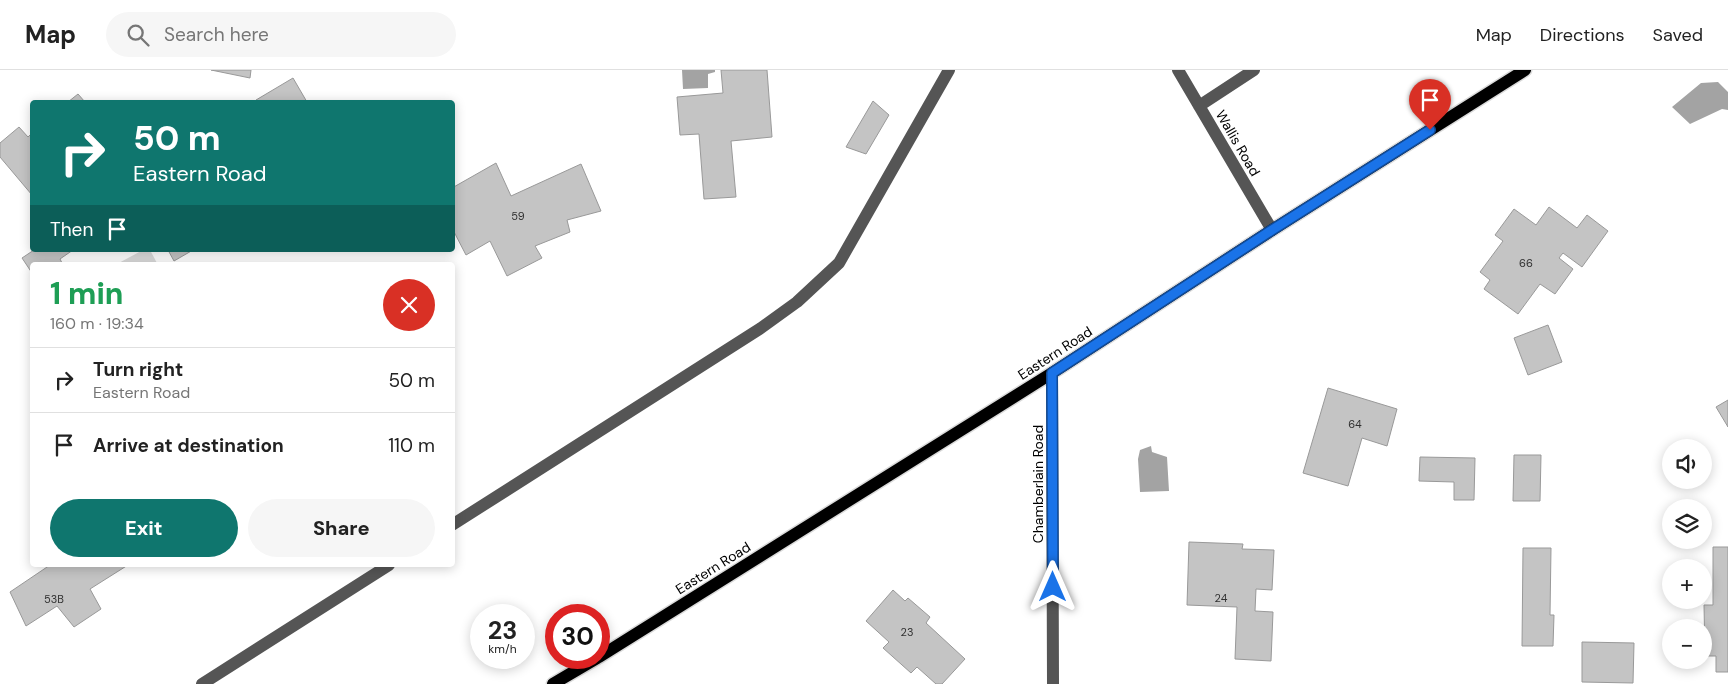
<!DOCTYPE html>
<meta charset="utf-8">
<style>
:root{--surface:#fff;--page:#f6f6f6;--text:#222;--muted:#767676;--line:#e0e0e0;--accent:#0f766e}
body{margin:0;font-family:"DM Sans",sans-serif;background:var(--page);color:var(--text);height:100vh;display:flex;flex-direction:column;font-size:19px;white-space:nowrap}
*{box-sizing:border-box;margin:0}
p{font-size:16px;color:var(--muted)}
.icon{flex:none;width:28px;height:28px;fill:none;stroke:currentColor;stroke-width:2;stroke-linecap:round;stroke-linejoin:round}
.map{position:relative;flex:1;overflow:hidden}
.drawer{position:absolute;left:30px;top:192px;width:425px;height:305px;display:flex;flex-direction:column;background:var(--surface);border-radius:5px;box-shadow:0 2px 12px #0003}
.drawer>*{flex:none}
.top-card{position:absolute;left:30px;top:30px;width:425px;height:152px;border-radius:5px;box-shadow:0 2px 12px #0003;background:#0f766e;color:#fff;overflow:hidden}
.controls{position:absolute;left:1662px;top:369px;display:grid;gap:10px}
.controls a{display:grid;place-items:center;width:50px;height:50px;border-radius:50%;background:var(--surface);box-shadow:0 2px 12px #0003;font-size:25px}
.speed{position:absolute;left:470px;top:534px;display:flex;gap:10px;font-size:25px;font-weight:700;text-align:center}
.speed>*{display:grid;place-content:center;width:65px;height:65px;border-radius:50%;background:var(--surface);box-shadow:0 2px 12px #0003;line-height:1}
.speed small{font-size:12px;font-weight:400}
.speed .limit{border:8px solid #d22;background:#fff;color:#111}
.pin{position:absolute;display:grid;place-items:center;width:42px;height:42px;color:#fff;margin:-51px -21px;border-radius:50% 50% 50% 0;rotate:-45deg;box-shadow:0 0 5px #0007}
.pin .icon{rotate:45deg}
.me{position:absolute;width:55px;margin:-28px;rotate:0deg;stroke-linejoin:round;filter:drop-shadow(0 0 4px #0008)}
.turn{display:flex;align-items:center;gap:18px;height:105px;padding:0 20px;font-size:22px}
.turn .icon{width:65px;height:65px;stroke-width:2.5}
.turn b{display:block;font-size:35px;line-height:42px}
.then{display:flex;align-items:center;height:48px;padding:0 20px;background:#0003;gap:10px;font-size:19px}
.round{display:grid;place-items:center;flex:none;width:52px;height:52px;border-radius:26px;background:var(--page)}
.overview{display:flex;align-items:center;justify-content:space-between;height:85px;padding:0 20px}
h1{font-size:30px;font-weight:800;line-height:38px;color:#1e9e55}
.cta{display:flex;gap:10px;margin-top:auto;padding:10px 20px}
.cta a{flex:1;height:58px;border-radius:30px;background:var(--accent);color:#fff;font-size:20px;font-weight:800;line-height:58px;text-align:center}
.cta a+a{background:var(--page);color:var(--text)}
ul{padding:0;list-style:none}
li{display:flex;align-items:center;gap:15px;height:65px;padding:0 20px;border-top:1px solid var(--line)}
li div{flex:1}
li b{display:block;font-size:19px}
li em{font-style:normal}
header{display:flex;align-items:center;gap:30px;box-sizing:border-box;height:70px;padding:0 25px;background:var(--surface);border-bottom:1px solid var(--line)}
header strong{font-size:24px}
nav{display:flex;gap:28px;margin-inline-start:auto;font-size:18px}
.search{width:350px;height:45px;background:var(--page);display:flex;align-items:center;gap:12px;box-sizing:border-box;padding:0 18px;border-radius:28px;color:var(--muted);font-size:19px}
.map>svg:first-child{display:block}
</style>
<header>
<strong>Map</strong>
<div class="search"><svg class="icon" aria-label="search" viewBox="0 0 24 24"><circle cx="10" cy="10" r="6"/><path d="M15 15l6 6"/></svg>Search here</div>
<nav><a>Map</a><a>Directions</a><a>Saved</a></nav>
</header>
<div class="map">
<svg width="1728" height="614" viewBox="0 0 1728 614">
<rect width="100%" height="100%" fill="#fff"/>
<!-- green -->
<path fill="#dcdcdc" d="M143 180H150L158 195H115Z"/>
<!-- water -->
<path fill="#a3a3a3" d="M682 0H715V2L708 4V18L683 19Z
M1718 12 1728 22V40L1722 39 1690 54 1672 37 1701 13Z
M1151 376 1152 382 1167 387 1169 421 1140 422 1138 389 1140 380Z"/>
<!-- building -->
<path fill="#c4c4c4" stroke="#999" d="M211 0H251L250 8Z
M721 0H767L772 67 731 71 736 127 704 129 699 64 680 65 677 27 723 23Z
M293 8 307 32H258L256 30Z
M78 24 85 32H68Z
M873 31 889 45 866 84 846 77Z
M19 57 28 67 32 63V125L0 87V73Z
M496 93 511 126 581 94 601 141 567 150 570 162 535 176 542 188 507 206 490 171 466 185 452 158V118Z
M1549 137 1577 158 1587 145 1608 161 1582 197 1563 183 1559 188 1573 199 1555 224 1540 214 1518 244 1484 219 1490 210 1480 202 1503 171 1495 165 1514 139 1536 155Z
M34 180H73L60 189 63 195H32V203L22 188Z
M168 180H193L174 191Z
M1548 255 1562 292 1528 305 1514 268Z
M1328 318 1397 339 1387 376 1362 368 1348 416 1303 403Z
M1728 330V357L1716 337Z
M1514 385H1541L1540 431H1513Z
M1420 387 1475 388 1474 430H1454V412L1419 411Z
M1189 472 1243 474 1242 479 1274 480 1272 520 1256 519 1255 541 1273 542 1271 591 1235 589 1237 537 1187 535Z
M1713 477H1728V602H1716V586H1705L1704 535H1713Z
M1523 478H1551L1550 545H1554L1553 576H1522Z
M50 495H128L90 519 101 539 74 557 57 536 26 556 10 522Z
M893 520 905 531 908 528 930 547 926 553 965 589 942 614H936L917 597 911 603 883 578 889 572 866 551Z
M1582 572 1634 573 1633 613 1582 612Z"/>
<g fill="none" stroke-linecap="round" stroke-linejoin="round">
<defs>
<path id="major" d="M599 587 1052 303 1272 160 1525 0
M553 614 597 588"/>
</defs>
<!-- major casing -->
<use href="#major" stroke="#dbdbdb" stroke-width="15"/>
<!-- minor -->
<path stroke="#555" stroke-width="12" d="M1178 0 1272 160
M1199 36 1254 0
M1052 303 1053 614
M452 455 761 258 797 232 839 193 949 0
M202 614 389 495"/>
<!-- major -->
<use href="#major" stroke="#000" stroke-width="12"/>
</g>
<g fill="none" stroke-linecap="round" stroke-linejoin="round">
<defs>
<path id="route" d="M1053 517 1052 303 1272 160 1430 60"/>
</defs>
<!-- route casing -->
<use href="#route" stroke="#114b97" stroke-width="12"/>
<!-- route -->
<use href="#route" stroke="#1a73e8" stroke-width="9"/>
</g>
<g text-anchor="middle" stroke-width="4.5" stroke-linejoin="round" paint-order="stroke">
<!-- number labels -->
<g font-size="11" fill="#313131">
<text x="518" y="150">59</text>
<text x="1526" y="197">66</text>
<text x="1355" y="358">64</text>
<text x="1221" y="532">24</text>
<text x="54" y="533">53B</text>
<text x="907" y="566">23</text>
</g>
<!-- street labels -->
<g font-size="14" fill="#000" stroke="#fff">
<text transform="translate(1238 73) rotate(60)" y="5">Wallis Road</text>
<text transform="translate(1055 283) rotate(-33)" y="5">Eastern Road</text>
<text transform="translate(1038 414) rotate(-90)" y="5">Chamberlain Road</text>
<text transform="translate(713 498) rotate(-32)" y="5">Eastern Road</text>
</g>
</g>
</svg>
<div class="controls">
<a><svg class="icon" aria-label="sound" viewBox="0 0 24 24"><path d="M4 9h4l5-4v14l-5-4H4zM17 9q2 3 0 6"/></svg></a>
<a><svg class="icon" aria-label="layers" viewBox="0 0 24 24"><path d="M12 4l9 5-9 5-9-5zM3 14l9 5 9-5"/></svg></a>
<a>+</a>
<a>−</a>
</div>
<div class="speed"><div>23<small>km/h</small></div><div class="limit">30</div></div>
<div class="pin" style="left:1430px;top:60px;background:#d93025"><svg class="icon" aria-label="arrive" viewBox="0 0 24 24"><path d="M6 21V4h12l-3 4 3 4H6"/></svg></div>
<svg class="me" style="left:1053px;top:517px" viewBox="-20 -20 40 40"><path d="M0-17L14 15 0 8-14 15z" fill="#1a73e8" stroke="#fff" stroke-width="4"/></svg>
<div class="top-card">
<div class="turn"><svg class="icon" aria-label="right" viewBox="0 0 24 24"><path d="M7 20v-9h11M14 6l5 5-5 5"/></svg><div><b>50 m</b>Eastern Road</div></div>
<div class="then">Then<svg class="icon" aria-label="arrive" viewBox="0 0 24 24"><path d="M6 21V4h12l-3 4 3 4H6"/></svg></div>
</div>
<section class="drawer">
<div class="overview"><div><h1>1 min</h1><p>160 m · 19:34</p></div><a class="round" style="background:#d93025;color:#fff"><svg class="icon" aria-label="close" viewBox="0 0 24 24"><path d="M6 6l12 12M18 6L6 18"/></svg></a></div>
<ul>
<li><svg class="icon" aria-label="right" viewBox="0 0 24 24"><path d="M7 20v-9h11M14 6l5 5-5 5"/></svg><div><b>Turn right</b><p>Eastern Road</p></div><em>50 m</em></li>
<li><svg class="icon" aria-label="arrive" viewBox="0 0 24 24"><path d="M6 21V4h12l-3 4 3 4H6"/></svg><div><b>Arrive at destination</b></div><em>110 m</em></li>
</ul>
<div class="cta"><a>Exit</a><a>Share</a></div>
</section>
</div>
